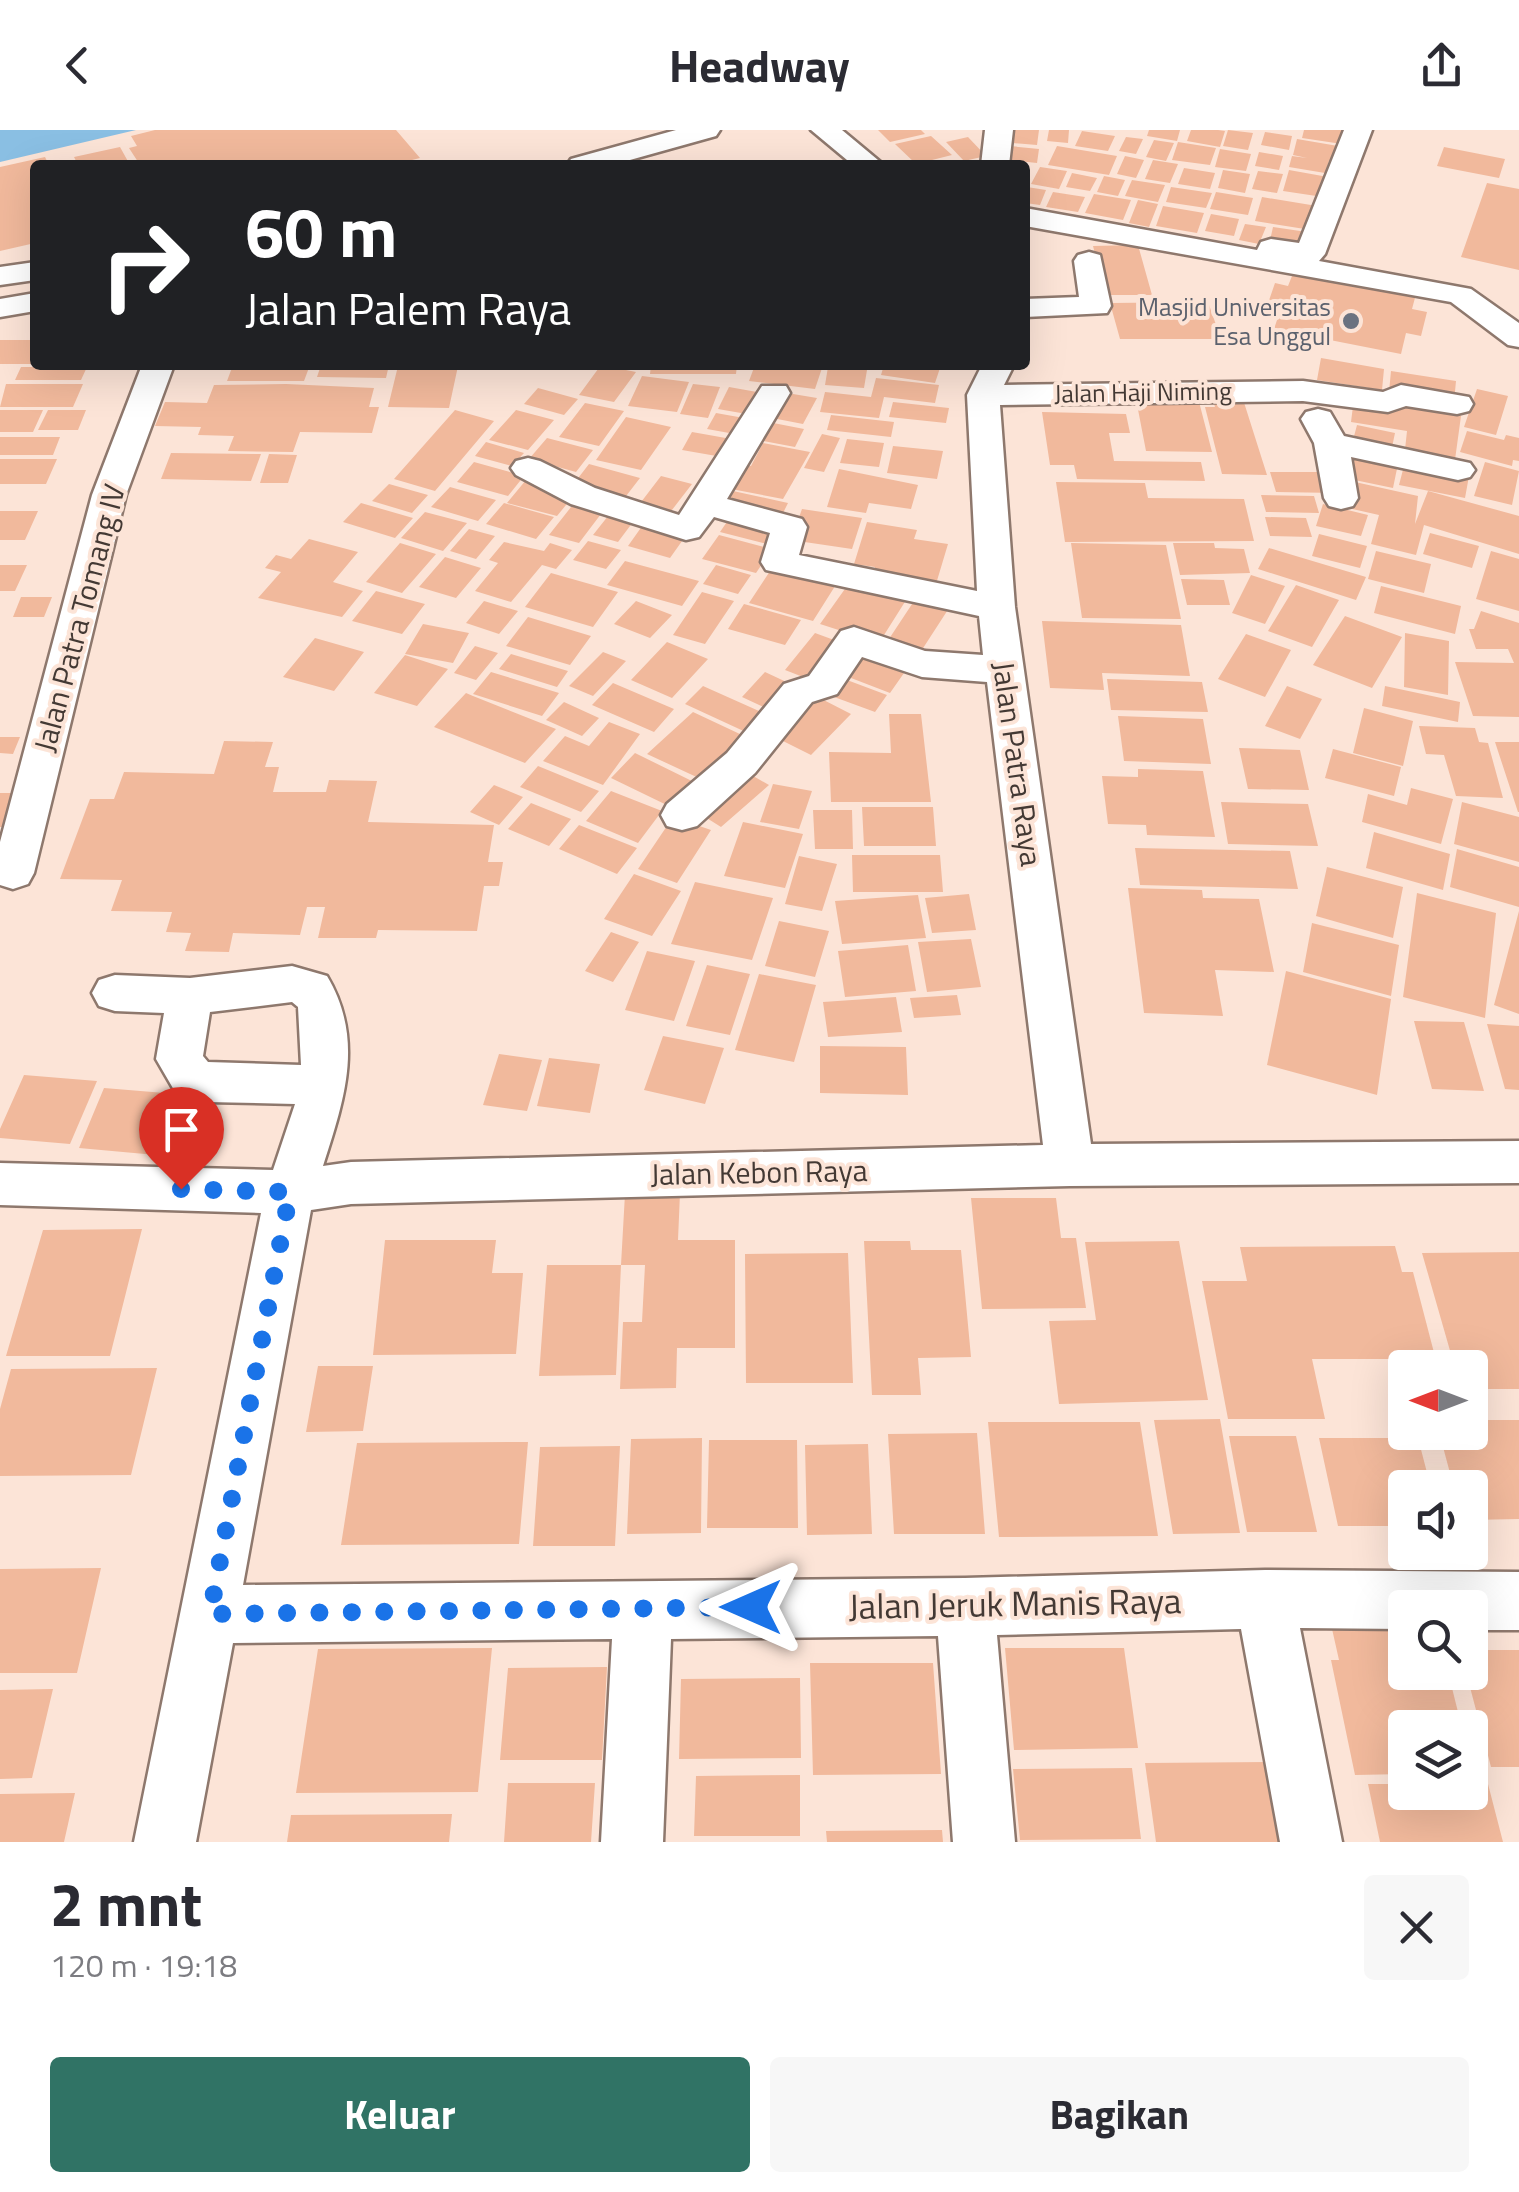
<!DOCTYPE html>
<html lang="id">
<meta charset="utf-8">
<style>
:root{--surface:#fff;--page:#f7f7f7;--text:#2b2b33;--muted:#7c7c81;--accent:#307365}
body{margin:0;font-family:"Titillium Web",sans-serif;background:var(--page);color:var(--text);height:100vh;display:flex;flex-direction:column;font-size:38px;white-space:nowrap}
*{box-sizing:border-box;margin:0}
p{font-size:32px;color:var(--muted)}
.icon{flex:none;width:55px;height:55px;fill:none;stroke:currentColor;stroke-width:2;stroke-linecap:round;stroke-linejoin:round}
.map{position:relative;height:1712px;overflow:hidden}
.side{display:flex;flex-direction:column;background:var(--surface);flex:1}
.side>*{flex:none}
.top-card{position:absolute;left:30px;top:30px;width:1000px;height:210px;border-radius:10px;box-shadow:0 10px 40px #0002;background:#202124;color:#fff;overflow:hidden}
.needle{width:65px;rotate:270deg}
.controls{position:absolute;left:1388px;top:1220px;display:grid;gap:20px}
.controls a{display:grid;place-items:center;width:100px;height:100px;border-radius:10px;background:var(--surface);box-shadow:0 10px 40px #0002;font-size:50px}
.pin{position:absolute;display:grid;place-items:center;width:85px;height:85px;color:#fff;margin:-102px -42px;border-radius:50% 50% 50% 0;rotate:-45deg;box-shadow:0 0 10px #0007}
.pin .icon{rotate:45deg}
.me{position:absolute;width:110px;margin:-55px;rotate:270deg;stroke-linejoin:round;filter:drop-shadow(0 0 8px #0008)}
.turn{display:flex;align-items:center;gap:35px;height:210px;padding:0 50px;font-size:45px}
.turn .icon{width:130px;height:130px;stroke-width:2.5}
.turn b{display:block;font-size:70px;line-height:85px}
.round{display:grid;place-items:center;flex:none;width:105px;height:105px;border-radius:10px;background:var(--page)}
.summary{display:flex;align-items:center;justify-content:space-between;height:170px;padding:0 50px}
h1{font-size:60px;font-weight:700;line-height:75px}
.button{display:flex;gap:20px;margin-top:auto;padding:20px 50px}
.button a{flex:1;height:115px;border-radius:10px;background:var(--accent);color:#fff;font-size:40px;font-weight:700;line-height:115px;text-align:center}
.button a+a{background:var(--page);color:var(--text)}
header{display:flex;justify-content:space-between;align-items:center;height:130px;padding:0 50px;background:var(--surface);font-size:45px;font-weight:700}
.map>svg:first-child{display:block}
</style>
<header><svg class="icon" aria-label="back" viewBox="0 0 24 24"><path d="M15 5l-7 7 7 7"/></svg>Headway<svg class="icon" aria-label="share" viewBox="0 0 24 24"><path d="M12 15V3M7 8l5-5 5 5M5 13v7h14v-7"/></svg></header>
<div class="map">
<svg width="1519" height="1712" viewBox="0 0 1519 1712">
<rect width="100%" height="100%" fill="#fce4d7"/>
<!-- water -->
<path fill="#8abfe3" d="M0 0H136L0 32Z"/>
<!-- building -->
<path fill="#f1b99c" d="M155 0H396L420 28 392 35H140L129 18 137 16 131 6Z
M878 0H921L925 4 890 12Z
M1002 0H1039L1037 15 1000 12Z
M1049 0H1069L1068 13 1047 11Z
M1149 0H1180L1177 11 1147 6Z
M1191 0H1218L1225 1 1220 17 1187 11Z
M1228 0 1253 3 1248 20 1223 16Z
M1304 0H1346L1342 14 1302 8Z
M1082 1 1115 6 1108 21 1075 16Z
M1265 2 1292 6 1289 20 1261 15Z
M931 6 952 25 916 34 895 14Z
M968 7 986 26 964 31 946 12Z
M1126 7 1143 9 1136 24 1119 21Z
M1297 9 1338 16 1334 31H1329L1325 43 1289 37 1292 26 1307 28 1293 25Z
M1154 10 1174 13 1166 31 1146 27Z
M1178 12 1216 18 1210 35 1172 30Z
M1000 15 1039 19 1037 33 998 29Z
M1057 16 1117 26 1109 45 1048 35Z
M120 17 130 35H78L74 27Z
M1444 17 1505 29 1499 48 1437 36Z
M1220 19 1251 24 1246 41 1215 37Z
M1259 22 1283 26 1279 40 1255 36Z
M1125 26 1144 30 1136 48 1117 44Z
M45 27 49 35H35V113L0 121V37Z
M1153 30 1178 34 1170 53 1145 49Z
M1040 37 1067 41 1059 59 1031 54Z
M1184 38 1215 43 1210 59 1178 54Z
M1223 40 1250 44 1245 63 1218 58Z
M1289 40 1328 47 1323 67 1283 61Z
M1258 41 1283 44 1277 63 1252 59Z
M1072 43 1097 48 1090 61 1066 57Z
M1104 46 1125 50 1118 66 1097 62Z
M1132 50 1165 55 1158 72 1125 66Z
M1487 53 1519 59V140L1461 127Z
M1027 57 1046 60 1040 75 1025 73Z
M1171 57 1212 63 1206 78 1166 72Z
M1053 62 1085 67 1078 82 1046 77Z
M1216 62 1253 68 1248 85 1210 79Z
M1094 64 1131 70 1123 90 1085 83Z
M1262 67 1317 76 1311 100 1255 91Z
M1138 70 1158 74 1149 97 1129 93Z
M1163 76 1204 83 1197 103 1156 96Z
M1211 84 1239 89 1234 106 1205 101Z
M1245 94 1266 97 1259 114 1239 110Z
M1273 97 1307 102 1302 121 1269 115Z
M1138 115 1152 165H1106L1093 116Z
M1294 141 1416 164 1412 179 1427 182 1421 206 1406 203 1401 224 1274 199 1281 178 1267 176 1275 153 1288 156Z
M1208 172 1221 209H1120L1110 173Z
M0 210H35V234H0Z
M1321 228 1384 239 1382 260 1317 250Z
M233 235H310L304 251H227Z
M321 235H389L386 248 317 247Z
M601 235 636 242 614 272 579 265Z
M651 235H737L736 244H650Z
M755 235H823L815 259 749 251Z
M884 235H941L935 253 881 245Z
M398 236H458L449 278 388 277Z
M21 237H87L81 250H15Z
M828 237 867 240 864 258 825 255Z
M1391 241 1456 251 1454 272 1389 262Z
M642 246 689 252 677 282 628 276Z
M876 248 939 255 935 273 884 267 879 288 820 282 825 262 871 267Z
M6 254H83L73 277H0Z
M286 254 374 258 369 277H379L372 303 300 302 293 322 228 321 234 306 198 305 201 297 155 296 165 272 207 273 214 255Z
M693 254 720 257 708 288 680 284Z
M729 257 769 264 758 286 718 279Z
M538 258 578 269 564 285 524 274Z
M1477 259 1508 266 1496 305 1464 297Z
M781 262 817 268 803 294 767 287Z
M1211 263H1241L1267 345 1222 344 1205 277H1215Z
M1135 264H1197L1212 322 1146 321Z
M1354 268 1461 286 1454 337 1404 329 1407 301 1351 292Z
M893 272 949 278 946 293 889 287Z
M585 273 624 281 599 316 559 307Z
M0 280H43L33 302H0Z
M48 280H86L78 300H38Z
M455 280 494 291 435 361 394 349Z
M516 280 554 290 528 320 489 310Z
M1042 282 1126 284 1130 303H1109L1114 331 1201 332 1205 351 1077 349 1074 335H1050Z
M716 283 755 290 746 306 707 299Z
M831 285 894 292 891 307 827 300Z
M626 287 671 297 641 340 596 330Z
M763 291 804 299 795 317 752 309Z
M1357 295 1395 303 1391 322 1352 314Z
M1467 301 1504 310 1506 305 1519 308V331L1513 330 1512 336 1460 322Z
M692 302 737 310 728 328 682 320Z
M822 304 840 308 824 342 804 338Z
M0 307H60L53 325H0Z
M547 308 593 320 576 342 529 329Z
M847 309 884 313 879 337 840 333Z
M486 312 524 323 512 336 475 326Z
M763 313 810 322 783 369 721 357 735 333 751 336Z
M893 316 943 321 937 349 887 343Z
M1351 319 1399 329 1393 358 1345 348Z
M171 323 261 324 251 351 161 349Z
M269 324 297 325 288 353H260Z
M0 329H57L46 354H0Z
M474 332 524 346 508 366 457 352Z
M1405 332 1469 346 1465 368 1399 355Z
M1485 332 1519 341 1512 375 1474 366Z
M589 334 640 348 623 370 572 356Z
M839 339 918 355 911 379 869 373 866 383 827 377Z
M1270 342H1331L1338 363 1276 362Z
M661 346 692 354 665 389 635 380Z
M526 350 575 364 557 386 507 373Z
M1056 352 1145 353 1148 368 1244 369 1254 411 1065 412Z
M1355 352 1418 366 1415 394 1428 361 1519 386V424L1424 395 1416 425 1371 414 1379 385 1348 378Z
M389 354 428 365 412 383 372 371Z
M450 357 496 370 478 391 431 377Z
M733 361 788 373 781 387 725 376Z
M1261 365 1314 366 1319 383 1266 382Z
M575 372 604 380 579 413 549 405Z
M361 373 413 388 395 408 343 392Z
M504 373 554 387 536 409 486 394Z
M1323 374 1368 385 1361 406 1316 396Z
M802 379 862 388 852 419 791 410Z
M0 381H38L25 410H0Z
M612 381 636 388 618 412 593 405Z
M425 382 467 393 443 421 401 408Z
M733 383 787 397 775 416 720 402Z
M1265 387 1306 388 1312 407 1270 406Z
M645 392 687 404 670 428 628 416Z
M867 392 917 400 914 409 948 414 936 454 873 444 875 437 854 434Z
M469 399 495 406 476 429 450 421Z
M1430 403 1479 416 1472 438 1423 424Z
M1319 404 1367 416 1360 438 1312 426Z
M719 405 772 419 756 443 702 429Z
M309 409 358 422 333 452 363 461 342 487 258 468 281 442 265 438 276 425 291 429Z
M588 411 621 420 606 439 573 430Z
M504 412 544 421 550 413 572 420 556 439 542 435 511 472 475 461 498 433 489 430Z
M400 413 436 424 402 463 366 452Z
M1071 413 1166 415 1181 489 1082 488Z
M1173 413H1214L1215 418 1244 419 1250 443 1180 445Z
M1269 418 1366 447 1356 470 1258 439Z
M1376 421 1431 434 1424 463 1368 449Z
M1491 421 1519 429V481L1476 469Z
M445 427 481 438 456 468 419 457Z
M625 431 699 451 682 476 607 455Z
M0 435H27L15 461H0Z
M716 435 751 445 738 464 703 454Z
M774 435 837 453 813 491 749 473Z
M551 443 618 462 593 497 525 477Z
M1251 445 1285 456 1265 494 1232 483Z
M852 449 908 467 879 513 820 494Z
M1181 449 1224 450 1230 475H1187Z
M1296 455 1339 470 1312 517 1268 501Z
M1381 456 1461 476 1455 504 1374 483Z
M376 461 425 474 402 504 352 491Z
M702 462 734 471 705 514 673 505Z
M918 465 951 475 916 529 883 518Z
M21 467H52L44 487H13Z
M484 471 518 481 499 504 466 493Z
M636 471 672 485 650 508 614 494Z
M744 474 801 490 785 515 728 499Z
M1481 481 1519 493V587L1473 586 1455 532 1514 533 1508 519H1476L1469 499H1474Z
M1345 486 1402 507 1372 558 1313 535Z
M528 487 591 506 570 535 506 516Z
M1042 491 1181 495 1190 546 1102 543 1104 560 1050 558Z
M423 494 469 503 453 533 405 524Z
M815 503 845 514 816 552 785 540Z
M1405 503 1449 511 1448 565 1404 557Z
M1246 504 1291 520 1265 567 1218 549Z
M315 508 364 522 334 561 283 547Z
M667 512 708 529 672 568 631 550Z
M860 514 911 533 890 563 838 543Z
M475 516 498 523 476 550 454 543Z
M603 522 626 531 593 566 569 556Z
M511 524 568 541 557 557 499 539Z
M405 525 448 539 417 576 374 563Z
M491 542 559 563 542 586 473 564Z
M765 542 795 556 772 581 742 567Z
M839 547 887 565 875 582 826 564Z
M1107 549 1202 552 1208 582 1111 580Z
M613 553 674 579 654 602 592 575Z
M703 556 768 585 750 604 685 574Z
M1287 556 1322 569 1300 609 1265 596Z
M1385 556 1460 572 1458 592 1382 576Z
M466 563 473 566 556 599 525 633 434 597Z
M810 563 851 584 811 625 769 604Z
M564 572 599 588 582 606 546 590Z
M1364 578 1413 591 1403 636 1353 623Z
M693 582 742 605 703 650 647 624Z
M889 584H921L931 672H831L829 622 891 623Z
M1118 586 1203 589 1211 634 1124 631Z
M609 592 640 604 603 655 543 631 565 606 589 616Z
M1419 596 1475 598 1479 612 1488 613 1503 668 1456 666 1444 625 1426 624Z
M0 607H20L13 624 0 623Z
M224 611 273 612 265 637H279L273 662H326L329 650 377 651 368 692 494 695 488 732H503L499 756H484L477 801 378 800 376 808H318L325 777H307L300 805 233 803 229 822 185 821 191 803 166 802 172 782 111 781 122 750 60 749 90 669H114L124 642 214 644Z
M1495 612H1519V682H1518Z
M1239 618 1300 620 1309 660 1248 659Z
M1333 619 1401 637 1394 666 1325 648Z
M635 623 700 655 677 680 611 648Z
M538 636 599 661 581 682 520 657Z
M741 639 769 655 721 697 694 680Z
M1138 639 1203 641 1215 707 1147 705 1146 695 1108 694 1102 646 1138 647Z
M773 654 812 661 799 699 760 692Z
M494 655 523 667 499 695 470 682Z
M1411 658 1453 669 1441 714 1362 692 1368 664 1407 675Z
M611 661 662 681 638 713 586 691Z
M0 663H18L4 697H0Z
M1221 672 1308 674 1318 716 1228 714Z
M1462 672 1519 687V732L1454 714Z
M531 673 571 689 549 716 508 699Z
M862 677H933L936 716H864Z
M813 680H852L853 719H815Z
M673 687 711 700 677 753 638 739Z
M743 692 803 704 785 758 724 746Z
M579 695 637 718 617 744 559 719Z
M1374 702 1450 724 1443 760 1366 738Z
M1135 718 1290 721 1298 759 1140 755Z
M1457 719 1519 737V777L1450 757Z
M852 725H940L943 762H853Z
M799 726 837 734 822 781 785 774Z
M1327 737 1403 757 1393 808 1316 786Z
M634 744 681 761 652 806 604 789Z
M695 752 773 768 752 830 671 814Z
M1128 758 1202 760 1203 768 1259 769 1274 842 1215 840 1223 886 1144 883Z
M1417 763 1496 783 1485 888 1403 867Z
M969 764 976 800 932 803 925 768Z
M918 765 926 808 842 814 835 771Z
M1519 781V884L1494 875Z
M779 791 829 801 815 847 765 836Z
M1312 793 1399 815 1391 866 1303 842Z
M611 802 639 812 613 852 585 841Z
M971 809 981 857 927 862 918 812Z
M908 815 916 861 845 867 838 821Z
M647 821 695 831 674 891 625 880Z
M707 835 750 844 730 905 686 896Z
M1286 841 1391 869 1377 965 1267 935Z
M759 844 816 855 794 932 735 920Z
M957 865 961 885 914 888 910 868Z
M896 867 902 902 828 907 823 872Z
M1414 891 1464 892 1484 961 1432 959Z
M1487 894 1519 896V960L1505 959Z
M663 906 724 918 705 974 644 960Z
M820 916 906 917 908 965 820 963Z
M499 924 542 930 527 981 483 975Z
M549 928 600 934 590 983 537 976Z
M24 945 97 951 70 1014 0 1008V999Z
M104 958 189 965 167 1026 79 1018Z
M680 1063 678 1110H735V1218H677L676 1258 620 1259 623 1192H642L645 1135H621L625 1064Z
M971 1068H1056L1061 1108H1076L1086 1178 982 1179Z
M142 1099 110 1226H6L43 1100Z
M385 1110H496L492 1143H523L516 1224 373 1225Z
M864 1111H910L911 1120H961L971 1227 918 1228 921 1265H872Z
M1179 1111 1208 1270 1059 1274 1049 1191 1096 1190 1085 1112Z
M1395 1116 1402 1142H1413L1438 1238H1405V1243H1392L1389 1229H1312L1325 1289H1228L1202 1151H1247L1240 1117Z
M1519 1122V1259H1470V1238H1455L1422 1123Z
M848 1123 853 1253H746L745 1124Z
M547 1135H621L616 1245 539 1246Z
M318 1236H373L363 1301 306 1302Z
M157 1238 131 1345 0 1346V1279L11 1239Z
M1220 1289 1240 1403 1173 1404 1154 1290Z
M1470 1290H1519V1389L1470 1390V1358H1454L1439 1302H1470Z
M988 1292H1140L1158 1406 999 1407Z
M977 1303 985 1404H894L888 1304Z
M1229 1306H1296L1317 1402H1247Z
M702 1308 701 1403 627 1404 631 1309Z
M1319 1308H1418L1431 1358H1405V1396H1338Z
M709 1310H797L798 1398H707Z
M528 1312 519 1414 341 1415 357 1313Z
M868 1314 872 1404 807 1405 805 1315Z
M620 1316 615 1416H533L540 1317Z
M101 1438 77 1543H0V1439Z
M1405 1489V1542H1448L1462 1598H1405V1644L1355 1645 1331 1530H1339L1330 1490Z
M492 1518 478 1662 296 1663 318 1519Z
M1005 1518H1124L1138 1618 1014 1620Z
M1470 1520H1519V1637H1491L1466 1542H1470Z
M810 1533H933L941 1644 813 1645Z
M607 1537 602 1630H500L508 1538Z
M800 1548 801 1628 679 1629 681 1549Z
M53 1559 32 1648 0 1649V1560Z
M1268 1632 1282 1712H1156L1145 1633Z
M1132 1638 1141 1709 1020 1710 1013 1639Z
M800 1645V1706H694L696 1646Z
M508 1653H595L591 1712H504Z
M1368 1654H1405V1662H1470V1654H1488L1503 1712H1380Z
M75 1663 64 1712H0V1664Z
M452 1684 449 1712H287L291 1685Z
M942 1700 943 1712H827L826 1701Z"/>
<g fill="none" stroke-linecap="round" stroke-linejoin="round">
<defs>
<path id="minor" d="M676 0H720L716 6 612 35H567L571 29Z
M811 0H842L884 35H853Z
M985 0H1013L1009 35H981Z
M1344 0H1372L1325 124 1319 131 1471 159 1519 193V217L1508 215 1451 172 1025 96V78L1257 120 1261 112 1271 109 1299 113Z
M1089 122 1100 125 1111 176 1107 183 1025 187V169L1079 167 1074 131 1078 125Z
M35 132V150L0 155V137Z
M35 163V181L0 187V169Z
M142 235H174L126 365 34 743 28 754 13 759 0 755V712L92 365Z
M982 235H1014L1004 255 1303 251 1383 262 1401 255 1469 267 1473 274 1469 281 1457 284 1406 276 1388 282 1303 271 1000 275 1015 477 1091 1014 1519 1011V1053L1070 1056 351 1074 311 1080 243 1455 965 1448 1265 1440 1519 1442V1500H1470V1478H1405V1499L1300 1498 1342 1712H1280L1241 1499 997 1505 1015 1712H953L938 1506 671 1509 663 1712H601L612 1509 233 1513 196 1712H134L261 1083 0 1075V1033L273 1040 295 974 207 972 174 960 156 929 164 883 115 881 99 876 92 863 99 850 115 845 190 848 292 836 327 846C365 910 344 970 323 1036L351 1032 1043 1015 987 552 922 547 862 527 837 564 812 572 755 643 697 696 682 700 667 696 661 685 667 674 727 623 784 554 809 546 841 501 854 497 925 521 983 525 979 486 766 440 761 432 770 403 714 387 699 407 686 410 571 374 516 345 511 338 516 331 528 328 540 331 595 358 679 385 762 256H786L790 263 727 369 802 389 807 397 799 425 977 461 967 265ZM292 872 298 877 301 935 208 932 203 926 210 882Z
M1318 279 1330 282 1344 306 1470 333 1475 340 1470 347 1458 350 1351 327 1358 368 1353 376 1341 379 1329 376 1324 368 1314 313 1301 289 1306 282Z"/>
</defs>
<!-- minor casing -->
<use href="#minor" stroke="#8e786d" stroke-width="5"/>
<!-- minor -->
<use href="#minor" fill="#fff" fill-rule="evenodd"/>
</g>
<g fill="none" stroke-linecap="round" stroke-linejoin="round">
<!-- route -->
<path stroke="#1a73e8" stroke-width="18" stroke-dasharray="0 32.4" d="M181 1059 290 1062 210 1484 751 1477"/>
</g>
<!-- markers -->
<circle fill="#6b7280" stroke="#fce4d7" stroke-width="4" cx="1351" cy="191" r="10"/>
<g text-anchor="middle" stroke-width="8" stroke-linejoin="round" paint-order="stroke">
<!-- far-worship labels -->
<g font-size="25" fill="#5b616d" stroke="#fce4d7" text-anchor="end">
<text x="1331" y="186">Masjid Universitas<tspan x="1331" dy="29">Esa Unggul</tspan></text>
</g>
<!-- far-street labels -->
<g font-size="25" fill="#433934" stroke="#fce4d7">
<text transform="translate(1143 262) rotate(-1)" y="9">Jalan Haji Niming</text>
</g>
<!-- street labels -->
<g font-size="30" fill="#433934" stroke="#fce4d7">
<text transform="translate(80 488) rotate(-75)" y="10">Jalan Patra Tomang IV</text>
<text transform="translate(1017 634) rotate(82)" y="10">Jalan Patra Raya</text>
<text transform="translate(759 1043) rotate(-1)" y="10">Jalan Kebon Raya</text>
</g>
<!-- near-street labels -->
<g font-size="35" fill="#433934" stroke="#fce4d7">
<text transform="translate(1015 1474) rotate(-1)" y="12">Jalan Jeruk Manis Raya</text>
</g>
</g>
</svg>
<div class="controls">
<a><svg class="needle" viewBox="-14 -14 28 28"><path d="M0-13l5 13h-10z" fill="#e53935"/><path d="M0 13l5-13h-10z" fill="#7c7c81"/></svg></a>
<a><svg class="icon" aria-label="sound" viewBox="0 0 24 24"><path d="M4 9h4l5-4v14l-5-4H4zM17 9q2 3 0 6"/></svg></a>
<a><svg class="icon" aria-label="search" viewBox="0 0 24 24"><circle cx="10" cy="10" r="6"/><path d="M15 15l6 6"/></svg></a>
<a><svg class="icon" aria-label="layers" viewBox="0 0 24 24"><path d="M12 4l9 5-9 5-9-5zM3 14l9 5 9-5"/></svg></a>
</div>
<div class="pin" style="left:181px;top:1059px;background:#d93025"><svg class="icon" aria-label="arrive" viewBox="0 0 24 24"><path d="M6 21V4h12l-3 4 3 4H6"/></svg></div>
<svg class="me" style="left:751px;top:1477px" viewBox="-20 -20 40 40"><path d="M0-17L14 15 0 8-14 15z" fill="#1a73e8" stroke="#fff" stroke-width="4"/></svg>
<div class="top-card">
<div class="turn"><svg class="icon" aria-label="right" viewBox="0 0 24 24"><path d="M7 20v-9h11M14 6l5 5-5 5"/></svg><div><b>60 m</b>Jalan Palem Raya</div></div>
</div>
</div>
<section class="side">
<div class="summary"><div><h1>2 mnt</h1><p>120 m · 19:18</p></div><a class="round"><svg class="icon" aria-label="close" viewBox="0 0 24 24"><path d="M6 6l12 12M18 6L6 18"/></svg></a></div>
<div class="button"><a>Keluar</a><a>Bagikan</a></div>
</section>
